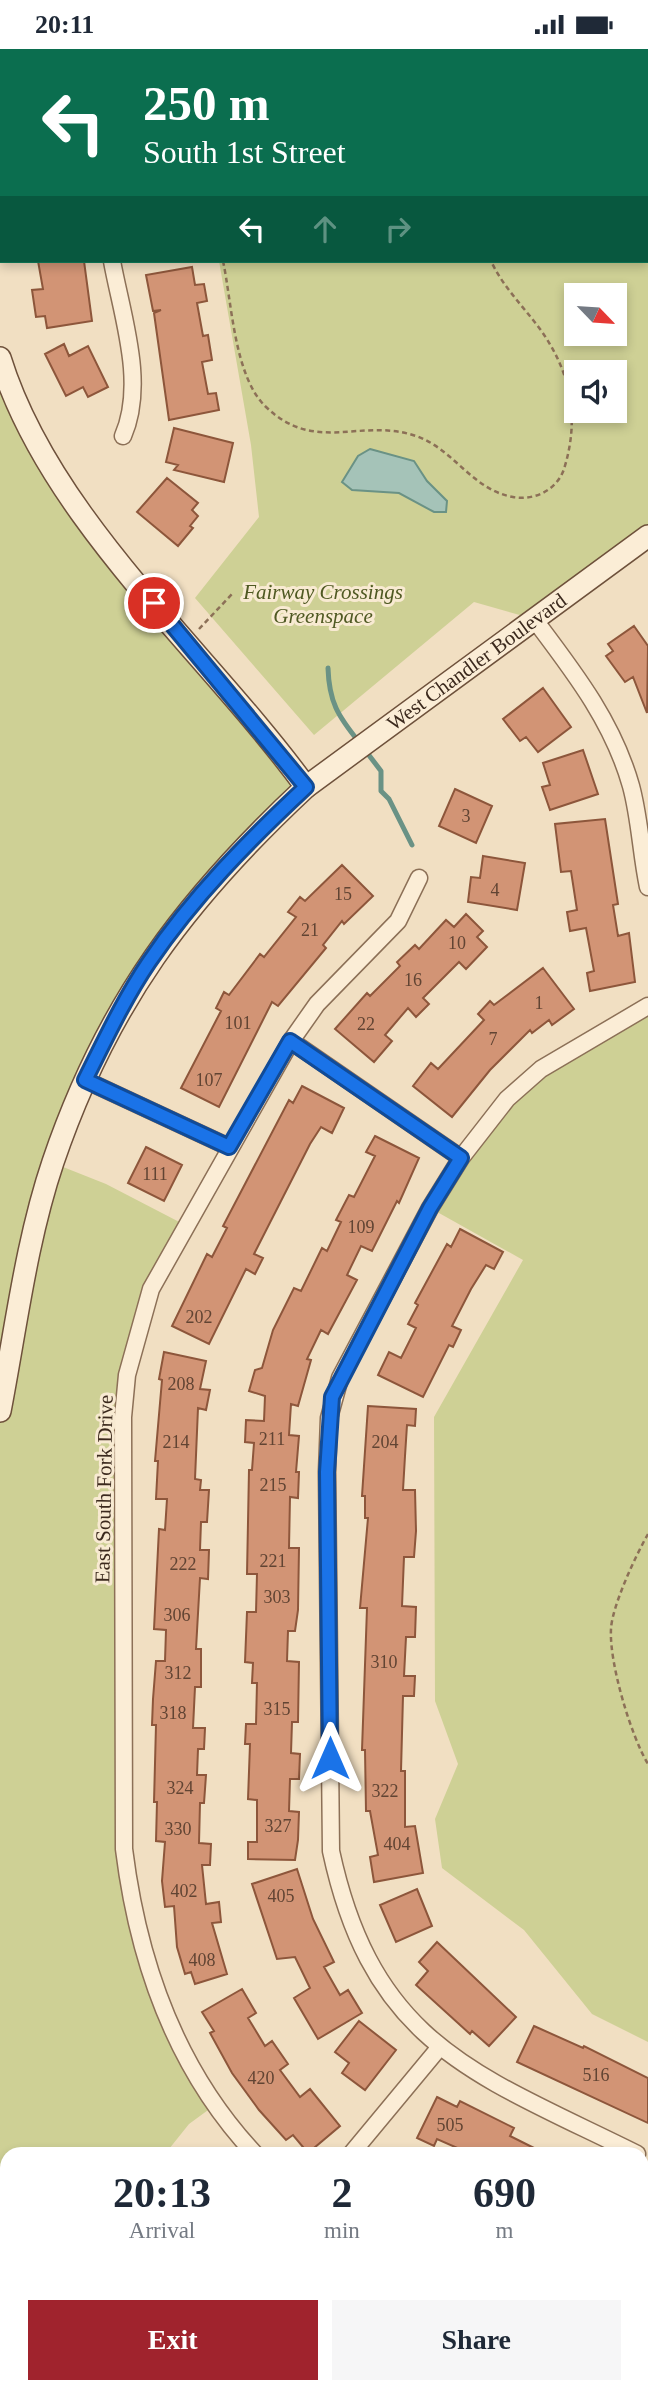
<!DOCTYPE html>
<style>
:root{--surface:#fff;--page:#f6f6f7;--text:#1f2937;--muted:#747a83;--accent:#a0232d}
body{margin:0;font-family:"Times New Roman",serif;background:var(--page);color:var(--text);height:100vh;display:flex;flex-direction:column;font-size:26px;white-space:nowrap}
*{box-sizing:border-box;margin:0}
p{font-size:23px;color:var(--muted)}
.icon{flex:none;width:38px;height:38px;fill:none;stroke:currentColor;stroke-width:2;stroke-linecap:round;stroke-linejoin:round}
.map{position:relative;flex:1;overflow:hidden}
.drawer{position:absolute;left:0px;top:2098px;width:649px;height:247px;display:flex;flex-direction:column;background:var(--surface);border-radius:21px 21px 0 0;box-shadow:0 4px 10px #0003}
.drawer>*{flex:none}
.hud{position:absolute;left:0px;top:0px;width:649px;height:214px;box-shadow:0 4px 10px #0003;background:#0b6e4f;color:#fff;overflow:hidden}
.needle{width:46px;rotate:115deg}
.fabs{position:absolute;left:564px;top:234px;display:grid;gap:14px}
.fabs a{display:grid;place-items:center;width:63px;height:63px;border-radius:0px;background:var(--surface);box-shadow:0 4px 10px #0003;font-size:35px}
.pin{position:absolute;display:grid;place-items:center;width:60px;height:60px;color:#fff;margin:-30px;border:4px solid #fff;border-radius:50%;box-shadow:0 2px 7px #0007}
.me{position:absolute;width:77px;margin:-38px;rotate:0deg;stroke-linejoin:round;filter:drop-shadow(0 0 5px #0008)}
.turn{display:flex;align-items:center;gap:24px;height:147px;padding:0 28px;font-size:32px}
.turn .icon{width:91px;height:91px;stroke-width:2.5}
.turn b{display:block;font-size:49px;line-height:60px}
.lanes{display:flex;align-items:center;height:66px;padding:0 28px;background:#0003;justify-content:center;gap:35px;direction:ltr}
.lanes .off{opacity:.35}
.eta{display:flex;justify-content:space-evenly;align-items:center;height:119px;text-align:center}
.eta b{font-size:42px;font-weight:600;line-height:49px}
.action{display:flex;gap:14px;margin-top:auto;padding:14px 28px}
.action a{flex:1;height:80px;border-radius:0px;background:var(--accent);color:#fff;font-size:28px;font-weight:600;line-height:80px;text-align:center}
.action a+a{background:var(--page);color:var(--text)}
.status{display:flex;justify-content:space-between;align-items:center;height:49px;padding:0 35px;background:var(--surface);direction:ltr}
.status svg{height:19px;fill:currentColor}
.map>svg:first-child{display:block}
</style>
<div class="status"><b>20:11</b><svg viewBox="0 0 49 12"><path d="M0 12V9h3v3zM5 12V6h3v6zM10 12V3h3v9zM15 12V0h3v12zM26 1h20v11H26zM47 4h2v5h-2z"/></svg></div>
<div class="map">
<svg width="648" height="2344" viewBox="0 0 648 2344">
<rect width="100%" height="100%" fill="#f1dfc2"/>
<!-- green -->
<path fill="#ced095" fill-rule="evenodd" d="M179 0H648V487L534 570 474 553 314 686 195 549 259 468 251 396 219 212H648V2ZM576 247H614V285H576ZM576 324H614V362H576Z
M0 309 32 388 306 738 148 914 53 1114 106 1135 187 1177 151 1240 127 1326 124 1799 141 1896 215 2056 189 2075 165 2105H7V2338H642V2222L648 2225V2344H0Z
M648 957V1993L592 1965 524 1881 442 1819 435 1770 458 1715 435 1652 434 1368 523 1211 430 1159 507 1050Z"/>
<!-- water -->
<path fill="#a5c3b8" stroke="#6a9285" stroke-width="2" d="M370 400 414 412 427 432 447 452 446 463H434L399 444 352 441 342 433 358 407Z"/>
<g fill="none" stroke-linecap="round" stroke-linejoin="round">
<!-- stream -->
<path stroke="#6a9285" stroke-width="5" d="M186 0V2
M328 619C329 653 338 667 359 693
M365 701 381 722V742L389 750 412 796"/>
</g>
<!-- building -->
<path fill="#d29475" stroke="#8d563b" stroke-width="2" d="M38 212H84L92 272 47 279 45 267 36 268 32 241 43 240Z
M192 218 195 236 204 235 207 252 197 254 203 287 208 286 212 311 202 313 208 345 216 344 219 361 169 371 154 264 161 261 153 262 146 226Z
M64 295 69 307 88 297 108 338 88 348 83 338 66 347 45 305Z
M174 379 233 394 224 433 174 421 178 416 166 413Z
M167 429 198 454 192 461 198 467 190 477 193 479 178 497 137 463Z
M634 577 648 597 647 664 633 628 625 633 606 607 613 602 608 595Z
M543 639 571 678 538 703 526 688 520 692 503 670Z
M583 701 598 745 550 761 542 738 550 736 543 714Z
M455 740 492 757 476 794 439 777Z
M605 770 618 855 613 856 618 887 629 884 635 933 590 942 587 924 594 922 586 879 570 882 567 863 577 861 571 822 561 823 555 775Z
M483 807 525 814 517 861 468 853 471 828 480 829Z
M342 816 373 847 344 875 342 872 323 896 326 899 278 957 272 953 219 1058 181 1039 221 962 216 959 224 943 229 946 260 905 264 908 296 868 288 863 300 848 305 852Z
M466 865 483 882 477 888 487 898 466 920 459 913 423 949 429 955 416 968 408 959 385 986 392 992 374 1013 335 980 367 944 370 947 400 917 397 913 415 896 419 900 446 871 454 878Z
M543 919 574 960 552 976 549 971 532 984 530 981 490 1021 452 1068 413 1037 431 1014 438 1020 484 971 478 965 490 952 494 956Z
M302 1037 344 1059 332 1084 321 1078 310 1095 254 1205 263 1209 255 1225 246 1220 209 1295 172 1277 207 1205 212 1208 227 1179 223 1177 289 1051 293 1054Z
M375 1087 419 1109 399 1154 397 1152 372 1202 361 1197 347 1226 357 1231 328 1285 321 1281 307 1310 311 1311 298 1357 291 1355 289 1386 299 1387 296 1423H299L298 1449 290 1448 289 1499H299L298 1561 295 1582H288L287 1612 299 1613 298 1673H292L291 1704 300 1705 299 1730H290L289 1762 299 1763 298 1791 295 1811 248 1810V1793H257V1751L248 1750 250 1695H245L246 1675H256L257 1634H252L253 1614 245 1613 247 1563H256L257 1525H247L249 1421H252L254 1394 245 1393 246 1371 264 1372 265 1347 249 1342 255 1321 262 1319 273 1281 294 1239 301 1242 322 1199 327 1202 341 1173 336 1171 349 1146 354 1148 375 1107 366 1103Z
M146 1098 182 1116 164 1152 128 1134Z
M460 1180 503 1203 494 1220 486 1216 471 1240 452 1277 461 1281 453 1298 449 1296 423 1348 378 1326 389 1303 401 1309 416 1279 408 1275 418 1256 415 1254 447 1195 451 1198Z
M164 1303 206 1312 200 1340 210 1341 206 1361 198 1359 195 1430 201 1431 200 1441H209L207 1473H201L200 1501H209L208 1530 200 1529 196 1600H201V1638H195L193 1679H205L204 1700H198L197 1726H206L204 1754H200L199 1794 211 1795 210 1816H202L206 1855 219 1853 221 1873 212 1874 227 1925 195 1935 191 1923 185 1925 177 1898 174 1857 165 1858 162 1832 165 1793 156 1792 157 1753H154L156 1676H152L153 1650 156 1612H165L166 1581 154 1580 159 1480 165 1481 167 1450H156L158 1412H155L162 1331 159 1330Z
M368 1357 416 1360 415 1377 407 1376 405 1407 403 1441H415L416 1482 414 1508H404L402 1557 416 1558 415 1588H406L404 1627H415L414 1647H403L401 1722H405V1778L415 1777 423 1824 374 1833 370 1808 378 1806 370 1762H366L365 1701H362L367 1559H360L368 1469H365V1447H362Z
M297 1820 313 1870 334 1913 324 1918 340 1946 348 1941 362 1964 318 1990 294 1949 310 1939 295 1908 277 1910 252 1835Z
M417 1840 432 1877 396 1893 380 1856Z
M437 1893 516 1968 489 1997 472 1982 470 1985 416 1936 428 1922 419 1913Z
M242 1940 256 1964 248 1969 265 1997 272 1992 288 2015 280 2021 300 2048 310 2040 340 2077 308 2104 293 2086 286 2091 259 2061 232 2024 210 1984 214 1982 202 1963Z
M359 1972 396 2001 365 2041 342 2024 349 2014 335 2003Z
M534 1977 583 1999 584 1997 648 2029V2074L517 2013Z
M437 2048 457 2058 460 2052 514 2079 510 2087 546 2105H471L437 2090 434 2097 417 2089Z"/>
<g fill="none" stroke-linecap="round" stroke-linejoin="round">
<defs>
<path id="street" d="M75 0 76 2
M0 34 2 33
M112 212C122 267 146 334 123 387
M534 570C574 623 613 673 631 737 640 770 641 805 648 838
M291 992 461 1109
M85 1031 229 1098
M255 2105C176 2021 138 1912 124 1800L123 1368 127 1326 151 1240 291 992 317 955 398 872 419 829
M351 2105 439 1999
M637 2105C476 2025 373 1997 331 1802L327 1423 329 1369 340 1329 430 1159 461 1109 507 1050 541 1020 648 957"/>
<g id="secondary">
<path d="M0 309C50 471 207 602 306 738"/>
<path id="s1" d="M0 1362C16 1279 26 1193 53 1113 107 954 185 851 306 738L648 487"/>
</g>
</defs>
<!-- street casing -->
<use href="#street" stroke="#8c7057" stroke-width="19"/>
<!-- secondary casing -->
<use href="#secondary" stroke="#6e513b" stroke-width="24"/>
<!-- path -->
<path stroke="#8c7057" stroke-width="2.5" stroke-dasharray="5 3.5" stroke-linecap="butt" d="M197 2 198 0
M553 2 554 0
M223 212C232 254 234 326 265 357 315 406 360 368 416 387 454 400 472 441 513 448 534 452 557 441 564 420 580 369 571 323 540 280 523 257 503 238 491 212
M199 580 233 544
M648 1485C636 1506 612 1557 611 1580 609 1614 631 1687 648 1715"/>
<!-- street -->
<use href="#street" stroke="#fbedd6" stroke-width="16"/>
<!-- secondary -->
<use href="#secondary" stroke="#fbedd6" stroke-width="21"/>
</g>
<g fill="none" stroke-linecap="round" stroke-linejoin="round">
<defs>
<path id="route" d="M154 554 306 738C248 792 193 848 149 913 124 950 105 991 85 1031L229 1098 290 992 461 1109 430 1159 332 1348 327 1423 330 1709"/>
</defs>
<!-- route casing -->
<use href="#route" stroke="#114b97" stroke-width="18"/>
<!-- route -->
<use href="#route" stroke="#1a73e8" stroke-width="12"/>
</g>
<g text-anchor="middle" stroke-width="6" stroke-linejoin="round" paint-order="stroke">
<!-- number labels -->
<g font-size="18" fill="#614433">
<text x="466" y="773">3</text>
<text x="495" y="847">4</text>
<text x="343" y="851">15</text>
<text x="310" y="887">21</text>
<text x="457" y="900">10</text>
<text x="413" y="937">16</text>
<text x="539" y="960">1</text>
<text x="238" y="980">101</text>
<text x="366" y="981">22</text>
<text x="493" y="996">7</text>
<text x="209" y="1037">107</text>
<text x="155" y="1131">111</text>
<text x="361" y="1184">109</text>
<text x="199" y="1274">202</text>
<text x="181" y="1341">208</text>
<text x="272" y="1396">211</text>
<text x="176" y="1399">214</text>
<text x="385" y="1399">204</text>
<text x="273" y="1442">215</text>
<text x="273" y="1518">221</text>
<text x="183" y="1521">222</text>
<text x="277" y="1554">303</text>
<text x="177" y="1572">306</text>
<text x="384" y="1619">310</text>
<text x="178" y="1630">312</text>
<text x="277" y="1666">315</text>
<text x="173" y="1670">318</text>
<text x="180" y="1745">324</text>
<text x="385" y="1748">322</text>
<text x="278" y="1783">327</text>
<text x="178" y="1786">330</text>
<text x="397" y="1801">404</text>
<text x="184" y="1848">402</text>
<text x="281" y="1853">405</text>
<text x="202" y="1917">408</text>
<text x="596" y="2032">516</text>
<text x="261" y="2035">420</text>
<text x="450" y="2082">505</text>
</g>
<!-- park labels -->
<g font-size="21" font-style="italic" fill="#4f5922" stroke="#f8ead2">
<text x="323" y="550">Fairway Crossings<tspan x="323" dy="24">Greenspace</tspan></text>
</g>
<!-- street labels -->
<g font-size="21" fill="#3b291d" stroke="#f8ead2">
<text dy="7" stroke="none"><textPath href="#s1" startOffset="924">West Chandler Boulevard</textPath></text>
<text transform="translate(104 1440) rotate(-89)" y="7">East South Fork Drive</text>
</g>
</g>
</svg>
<div class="fabs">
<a><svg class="needle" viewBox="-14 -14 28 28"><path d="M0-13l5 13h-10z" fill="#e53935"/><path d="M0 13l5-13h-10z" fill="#747a83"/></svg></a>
<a><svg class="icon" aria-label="sound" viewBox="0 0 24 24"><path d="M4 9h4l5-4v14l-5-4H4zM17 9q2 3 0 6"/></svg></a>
</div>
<div class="pin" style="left:154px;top:554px;background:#d93025"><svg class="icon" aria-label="arrive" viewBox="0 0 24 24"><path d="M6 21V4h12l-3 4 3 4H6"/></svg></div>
<svg class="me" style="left:330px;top:1709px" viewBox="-20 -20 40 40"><path d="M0-17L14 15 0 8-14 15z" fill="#1a73e8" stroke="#fff" stroke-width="4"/></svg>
<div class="hud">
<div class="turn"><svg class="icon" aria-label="left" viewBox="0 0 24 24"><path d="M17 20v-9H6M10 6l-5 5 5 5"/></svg><div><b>250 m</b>South 1st Street</div></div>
<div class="lanes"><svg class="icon" aria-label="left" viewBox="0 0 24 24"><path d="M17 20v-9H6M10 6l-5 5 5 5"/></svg><svg class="icon off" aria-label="ahead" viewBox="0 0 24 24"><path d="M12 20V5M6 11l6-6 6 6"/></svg><svg class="icon off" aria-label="right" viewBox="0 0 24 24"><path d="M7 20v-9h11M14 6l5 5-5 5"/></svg></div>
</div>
<section class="drawer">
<div class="eta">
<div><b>20:13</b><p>Arrival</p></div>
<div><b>2</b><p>min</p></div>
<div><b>690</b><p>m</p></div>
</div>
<div class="action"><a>Exit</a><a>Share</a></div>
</section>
</div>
